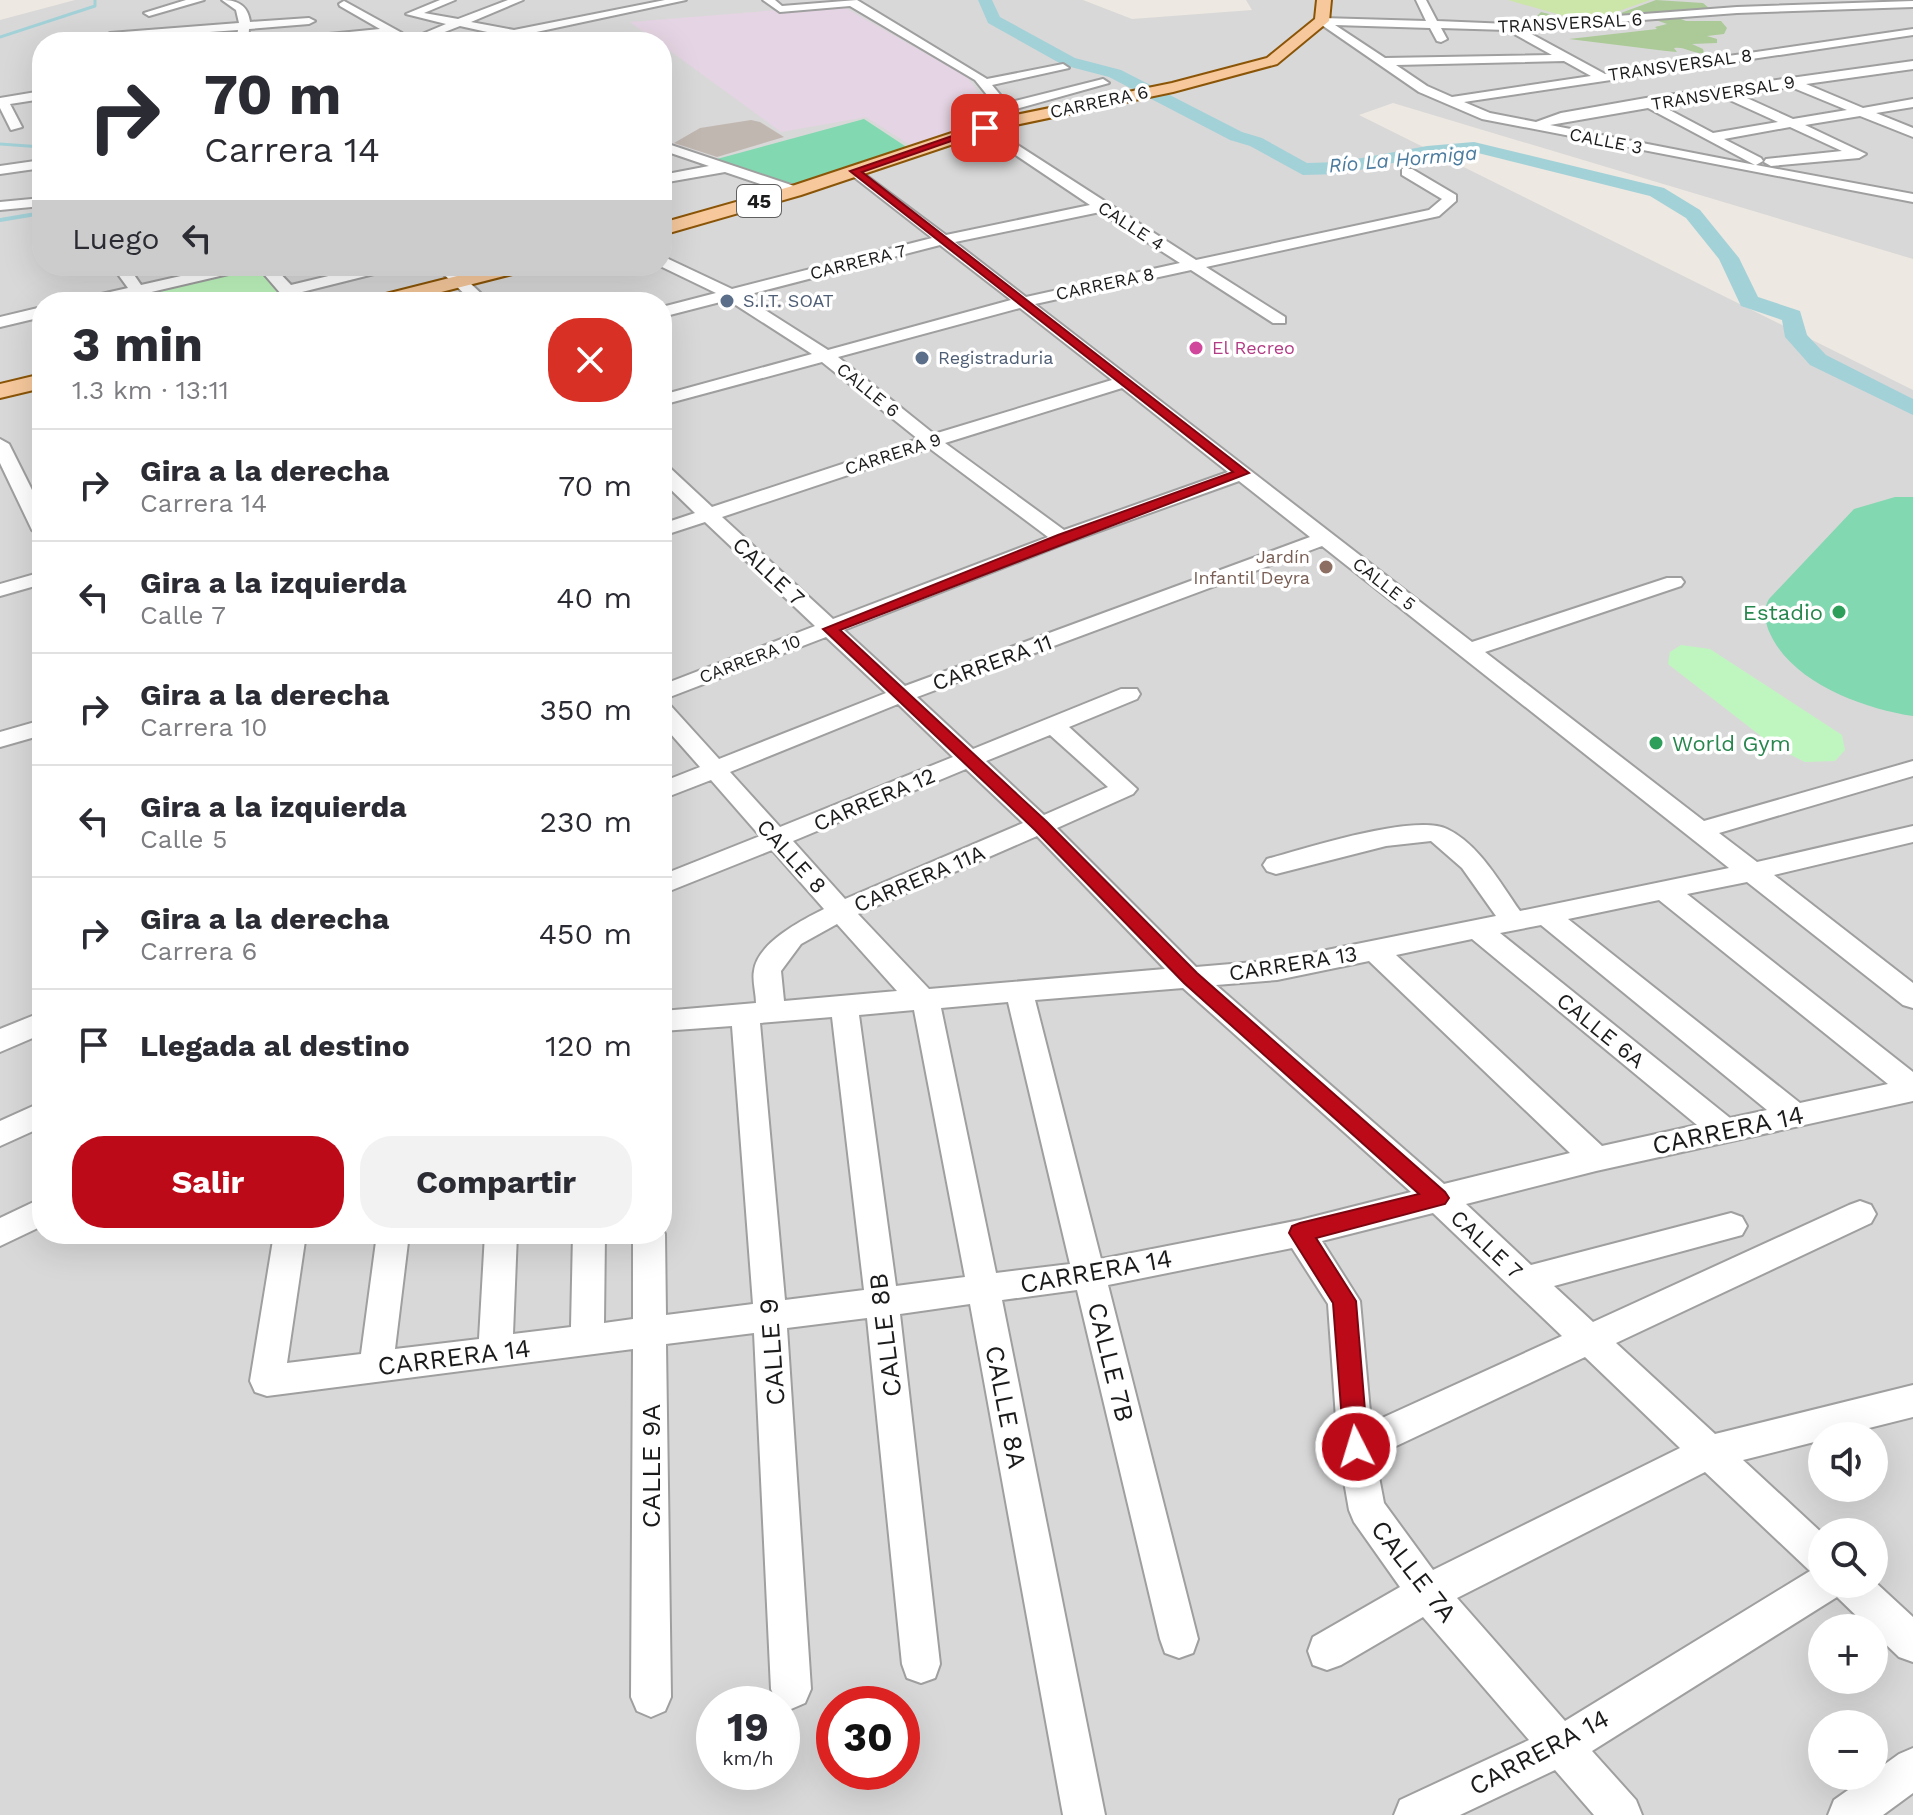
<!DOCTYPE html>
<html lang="es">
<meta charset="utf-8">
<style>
:root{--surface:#fff;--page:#f2f2f3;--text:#2b2b33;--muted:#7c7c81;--line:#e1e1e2;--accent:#bd0a19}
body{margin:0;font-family:"Work Sans",sans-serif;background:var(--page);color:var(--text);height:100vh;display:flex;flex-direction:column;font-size:30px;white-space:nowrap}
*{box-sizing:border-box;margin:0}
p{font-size:26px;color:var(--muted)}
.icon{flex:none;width:44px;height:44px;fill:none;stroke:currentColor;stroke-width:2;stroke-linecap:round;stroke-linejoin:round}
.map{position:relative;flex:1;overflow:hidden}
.sheet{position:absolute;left:32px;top:292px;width:640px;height:952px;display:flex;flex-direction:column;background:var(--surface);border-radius:32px;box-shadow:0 8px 32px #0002}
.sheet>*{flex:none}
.guide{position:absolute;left:32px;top:32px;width:640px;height:244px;border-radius:32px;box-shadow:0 8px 32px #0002;background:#fff;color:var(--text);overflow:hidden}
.controls{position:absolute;left:1808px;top:1422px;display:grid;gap:16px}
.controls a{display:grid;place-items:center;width:80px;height:80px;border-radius:50%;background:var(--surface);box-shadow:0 8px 32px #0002;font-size:40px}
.speed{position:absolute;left:696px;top:1686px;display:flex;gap:16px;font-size:40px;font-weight:700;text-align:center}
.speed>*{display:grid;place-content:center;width:104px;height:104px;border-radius:50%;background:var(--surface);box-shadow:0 8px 32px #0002;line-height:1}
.speed small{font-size:20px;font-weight:400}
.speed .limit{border:12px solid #d22;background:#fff;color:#111}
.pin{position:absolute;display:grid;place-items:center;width:68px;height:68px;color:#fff;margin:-34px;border-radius:16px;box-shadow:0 4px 12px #0006}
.me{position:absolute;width:88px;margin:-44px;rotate:355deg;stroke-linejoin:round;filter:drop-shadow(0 0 6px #0008)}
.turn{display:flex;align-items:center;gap:28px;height:168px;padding:0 40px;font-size:36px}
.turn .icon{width:104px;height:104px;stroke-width:2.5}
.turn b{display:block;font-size:56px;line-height:68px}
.then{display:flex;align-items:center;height:76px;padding:0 40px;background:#0003;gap:16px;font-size:30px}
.round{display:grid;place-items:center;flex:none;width:84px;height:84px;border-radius:32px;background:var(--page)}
.head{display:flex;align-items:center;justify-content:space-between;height:136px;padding:0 40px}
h1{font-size:48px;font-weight:700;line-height:60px}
.action{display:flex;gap:16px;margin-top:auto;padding:16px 40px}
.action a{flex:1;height:92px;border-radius:32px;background:var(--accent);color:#fff;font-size:32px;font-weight:700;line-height:92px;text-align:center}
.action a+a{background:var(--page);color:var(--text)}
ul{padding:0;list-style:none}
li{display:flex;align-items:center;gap:24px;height:112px;padding:0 40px;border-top:2px solid var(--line)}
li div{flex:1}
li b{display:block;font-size:30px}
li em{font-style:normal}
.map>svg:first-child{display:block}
</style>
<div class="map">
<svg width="1913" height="1815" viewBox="0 0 1913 1815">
<rect width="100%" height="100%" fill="#ede8e1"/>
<!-- residential -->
<path fill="#d9d8d8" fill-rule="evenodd" d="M75 0H1083L1132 19 1252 10 1246 0H1913V259L1393 103 1359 115 1913 390V1815H0V20ZM42 42H662V266H42ZM42 302H662V1234H42ZM1822 1436H1874V1488H1822ZM1822 1532H1874V1584H1822ZM1822 1628H1874V1680H1822ZM714 1704H782V1772H714ZM834 1704H902V1772H834ZM1822 1724H1874V1776H1822Z"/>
<!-- industrial -->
<path fill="#e5d4e3" d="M840 5 967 77 996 116 910 145 866 117 781 132 662 45V42H657L630 22Z"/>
<!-- grass -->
<path fill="#cce5a9" d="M1508 0H1650L1605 16 1571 18Z"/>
<!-- forest -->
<path fill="#abca98" d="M1656 0 1703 3 1710 9 1566 20 1537 16 1541 12 1570 19 1610 17Z
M1676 17 1686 21H1721L1727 28 1724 34 1707 36 1717 39V43L1692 44 1703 49 1704 53C1693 54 1684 46 1674 48L1677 52 1666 51 1569 39 1657 29 1655 27 1667 24 1653 19Z"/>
<!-- park -->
<path fill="#bff6bf" d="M257 268 280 294 244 302H156L148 292Z
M1681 645 1710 649 1842 735 1845 750 1835 761 1805 762 1775 747 1668 664 1670 652Z"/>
<!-- pitch -->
<path fill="#82d8b0" d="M864 119 908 148 792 186 717 159Z
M1895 497H1913V716C1862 708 1789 682 1768 629 1765 619 1763 609 1769 599L1854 509Z"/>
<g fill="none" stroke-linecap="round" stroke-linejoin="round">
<!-- stream-far1 -->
<path stroke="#a3d1d8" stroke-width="3" d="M0 37 95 6V0
M0 144 42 147"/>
<!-- stream -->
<path stroke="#a3d1d8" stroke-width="4" d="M0 220 42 213"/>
<!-- river -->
<path fill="#a3d1d8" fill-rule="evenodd" d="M978 0H992L1000 17 1075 58 1121 70 1242 132 1262 138 1307 163 1340 162 1427 146 1474 142 1664 188 1700 210 1739 258 1758 297 1800 311 1807 335 1826 355 1913 399V415L1810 365 1785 337 1782 320 1741 306 1719 259 1686 218 1650 196 1474 152 1427 156 1340 174 1303 175 1250 146 1230 140 1109 77 1063 65 988 23Z"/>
</g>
<!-- building -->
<path fill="#c1b7b1" d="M751 120 760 122 784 137 717 157 674 143 700 128Z"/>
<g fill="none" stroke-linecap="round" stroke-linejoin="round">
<defs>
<path id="minor" d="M186 0H204L149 16 144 13Z
M222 0C237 0 248 5 250 22L309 18 315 21 309 24 249 29 248 42H236L238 30 110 39 104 36 110 33 239 23 236 10Z
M440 0H455L424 13 458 19 508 0H523L471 22 514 30 665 0H686L527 34 536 39 532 42 460 26 419 42H403L446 24 406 14Z
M763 0H775L782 6 857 0 987 79 1063 64 1069 68 992 85 1007 103 1103 79 1109 83 1012 110 1019 119 1013 123 1009 122 975 80 850 6 780 12Z
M1416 0H1426L1437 21 1509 24 1737 7 1913 1V7L1737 13 1522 29 1605 74 1913 29V35L1464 102 1490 113 1536 122 1561 113 1646 98 1913 61V69L1806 84 1863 108 1913 99V107L1876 113 1913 128V137L1860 116 1805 125 1866 154 1859 158 1771 166 1764 162 1766 159 1842 151 1790 127 1724 139 1761 158 1763 161 1756 165 1913 194V202L1482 119 1419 92 1316 21 1322 18 1426 21ZM1335 25 1430 28 1437 41 1441 42 1447 39 1441 28 1507 30 1552 55 1385 58ZM1564 61 1591 76 1452 97 1427 86 1396 65ZM1791 87 1847 110 1793 119 1738 94ZM1723 97 1778 122 1713 133 1662 106ZM1648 108 1755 165 1550 125Z
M344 1 402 33 396 36 272 42 278 39 380 29 340 6 339 4Z
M42 91V99L10 104 22 127 11 130 0 108V98Z
M985 124 1196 260 1429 210 1442 199 1402 175V169H1412L1456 195V201L1439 216 1206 267 1285 317V323H1273L1191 270 1035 304 1472 642 1667 578H1681L1684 582 1681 586 1485 652 1704 821 1913 761V776L1719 833 1757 862 1913 826V842L1774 875 1913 983V1008L1903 1005 1747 882 1687 894 1913 1072V1101L1596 1171 1466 1204 1531 1265 1731 1213 1742 1217 1747 1226 1742 1235 1554 1286 1593 1322 1849 1205 1860 1201 1871 1205 1876 1214 1871 1223 1616 1343 1715 1434 1913 1385V1417L1837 1436H1822V1440L1743 1460 1822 1533V1584H1874V1581L1913 1617V1662L1899 1657 1874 1633V1628H1869L1837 1597 1592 1751 1636 1800 1642 1815H1594L1555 1770 1460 1815H1394L1400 1800 1529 1740 1423 1617 1341 1665 1327 1670 1313 1665 1308 1651 1313 1637 1400 1587 1354 1522 1349 1510 1338 1447 1328 1304 1292 1248 1108 1285 1198 1639 1193 1653 1179 1658 1165 1653 1160 1639 1077 1290 1002 1300 1105 1815H1063L970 1304 900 1314 940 1664 935 1678 921 1683 907 1678 902 1664 867 1318 787 1328 811 1689 805 1703 791 1709 777 1703 771 1689 754 1333 666 1344 671 1697 665 1711 651 1717 637 1711 631 1697 633 1349 267 1396 255 1392 250 1381 274 1234H306L287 1363 361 1354 377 1234H409L395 1349 479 1339 485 1234H517L513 1334 571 1327 573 1234H605L604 1323 633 1319V1234H662V1228L665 1234 666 1315 753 1304 732 1026 662 1031V1011L756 1003C756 993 752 980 754 971 757 943 802 920 824 909L772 850 662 894V875L760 836 711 780 662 799V782L700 767 662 724V703L670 705 719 759 886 693 826 637 662 700V685L815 626 705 522 662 536V524L695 513 662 481V465L669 467 712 507 918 439 822 362 662 405V395L812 354 728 300 662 317V307L716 293 660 266 662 256 732 289 932 238 850 174 848 171 855 167 946 235 1090 205 980 131 979 128ZM1100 212 1180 263 1026 297 955 242ZM940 245 1011 300 828 350 743 296ZM1020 308 1112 380 934 434 838 357ZM1122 388 1228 472 1064 530 945 443ZM929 448 1048 537 833 619 722 517ZM1239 481 1310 537 905 686 844 630 1069 542ZM1322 546 1729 868 1520 911C1500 883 1479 844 1447 829 1414 813 1304 849 1267 859L1263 865 1267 871 1276 874 1386 846 1431 841 1462 868 1496 916 1277 960 1196 967 1057 828 1133 794 1137 789 1069 727 1137 699 1140 694 1137 689H1121L973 749 917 697ZM898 704 953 757 780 827 730 772ZM1050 735 1108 787 1044 815 986 761ZM966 769 1023 823 845 899 793 841ZM1037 836 1165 969 929 989 858 914ZM1659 900 1888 1084 1800 1103 1568 919ZM837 924 897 991 784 1001 781 971 801 944ZM1541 925 1767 1110 1730 1118 1500 933ZM1472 939 1697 1125 1602 1146 1396 955ZM1369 961 1570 1153 1444 1184 1216 985 1277 980ZM1183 988 1411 1192 1300 1220 1101 1259 1035 1000ZM1008 1002 1070 1264 996 1273 941 1008ZM914 1010 965 1277 896 1286 859 1015ZM832 1017 864 1290 785 1300 760 1023ZM1433 1213 1562 1336 1371 1423 1360 1301 1322 1241ZM1585 1357 1680 1448 1433 1570 1384 1503 1375 1456ZM1705 1472 1810 1571 1565 1721 1457 1598Z
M662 142 800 188 802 191 790 194 725 172 662 183V175L709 166 662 150Z
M42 160V168L0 174V166Z
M42 198V206L0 210V202Z
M112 266H128L141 285 225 266H253L250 269 147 293 154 302H138L134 296 106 302H77L79 299 128 288Z
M257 266H273L291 285 370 266H397L394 269 298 293 305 302H288Z
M435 266H452L490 302H473Z
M42 307V317L0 327V317Z
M0 439 9 444 42 510V536L32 530 0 463Z
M42 572V584L0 596V584Z
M42 720V735L0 747V732Z
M42 1012V1034L0 1052V1029Z
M42 1102V1127L0 1146V1121Z
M42 1198V1226L0 1246V1218Z
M1913 1748V1793L1883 1815H1828L1834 1800 1868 1776H1874V1772L1899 1754Z"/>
<path id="major" d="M1317 0H1331L1329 21 1277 64 1173 92 1001 128 801 195 662 235V223L789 187 991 120 1172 83 1267 58 1315 19Z
M497 266H531L528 270 402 302H367L370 298Z
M42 374V388L0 398V384Z"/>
</defs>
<!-- minor casing -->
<use href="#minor" stroke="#9f9f9f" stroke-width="4"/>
<!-- major casing -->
<use href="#major" stroke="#8b5507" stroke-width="4"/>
<!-- minor -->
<use href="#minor" fill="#fff" fill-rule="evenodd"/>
<!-- major -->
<use href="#major" fill="#f6c89c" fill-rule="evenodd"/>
</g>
<!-- route -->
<path fill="#bd0a19" stroke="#7b0610" stroke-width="2" d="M981 126 989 128 862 172 1249 473 840 630 1047 822 1197 973 1445 1192 1449 1198 1445 1204 1316 1238 1356 1301 1368 1447 1365 1455 1356 1459 1347 1455 1344 1447 1333 1303 1289 1233 1292 1226 1300 1223 1419 1194 1184 983 1035 830 823 629 1058 535 1233 472 850 171Z"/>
<!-- markers -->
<g fill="#5c6f8a" stroke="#fff" stroke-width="3">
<circle cx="727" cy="301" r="8"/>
<circle cx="922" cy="358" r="8"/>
</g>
<circle fill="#d1479c" stroke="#fff" stroke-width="3" cx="1196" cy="348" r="8"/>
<circle fill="#8d6e63" stroke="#fff" stroke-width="3" cx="1326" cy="567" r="8"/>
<g fill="#2e9e5b" stroke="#fff" stroke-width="3">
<circle cx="1839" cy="612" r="8"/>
<circle cx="1656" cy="743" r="8"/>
</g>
<g text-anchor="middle" stroke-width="7" stroke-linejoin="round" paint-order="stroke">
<!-- far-street labels -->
<g font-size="18" fill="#1b1b1b" stroke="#fff">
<text transform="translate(1570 23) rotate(-3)" y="6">TRANSVERSAL 6</text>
<text transform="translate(1680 65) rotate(-8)" y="6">TRANSVERSAL 8</text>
<text transform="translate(1723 93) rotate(-9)" y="6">TRANSVERSAL 9</text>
<text transform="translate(1099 102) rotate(-12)" y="6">CARRERA 6</text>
<text transform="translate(1606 141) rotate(11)" y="6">CALLE 3</text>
<text transform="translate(1131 226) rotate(33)" y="6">CALLE 4</text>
<text transform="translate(858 262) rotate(-14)" y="6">CARRERA 7</text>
<text transform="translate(1105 284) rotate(-12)" y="6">CARRERA 8</text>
<text transform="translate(868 390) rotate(39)" y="6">CALLE 6</text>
<text transform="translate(893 454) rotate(-18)" y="6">CARRERA 9</text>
<text transform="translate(1384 584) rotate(38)" y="6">CALLE 5</text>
<text transform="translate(750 659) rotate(-21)" y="6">CARRERA 10</text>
</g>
<!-- far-service labels -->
<g font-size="18" fill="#4e5e75" stroke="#fff" text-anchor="start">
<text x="743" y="307">S.I.T. SOAT</text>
<text x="938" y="364">Registraduria</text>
</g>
<!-- far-hotel labels -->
<g font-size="18" fill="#b23c85" stroke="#fff" text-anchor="start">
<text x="1212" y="354">El Recreo</text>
</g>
<!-- far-education labels -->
<g font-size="18" fill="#785e54" stroke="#fff" text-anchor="end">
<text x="1310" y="563">Jardín<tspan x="1310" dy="21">Infantil Deyra</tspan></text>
</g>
<!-- far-water labels -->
<g font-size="20" font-style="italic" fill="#4b7b9e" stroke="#fff">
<text transform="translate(1403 159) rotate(-5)" y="7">Río La Hormiga</text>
</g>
<!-- shield labels -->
<rect fill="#fff" stroke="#5f5f5f" stroke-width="2" x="737" y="185" width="44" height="32" rx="6"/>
<g font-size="20" font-weight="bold" fill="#1b1b1b">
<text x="759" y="208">45</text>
</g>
<!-- street labels -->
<g font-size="22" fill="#1b1b1b" stroke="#fff">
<text transform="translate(769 571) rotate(43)" y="8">CALLE 7</text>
<text transform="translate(992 662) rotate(-20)" y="8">CARRERA 11</text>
<text transform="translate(874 799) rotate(-23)" y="8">CARRERA 12</text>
<text transform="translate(792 856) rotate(48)" y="8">CALLE 8</text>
<text transform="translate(919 878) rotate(-23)" y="8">CARRERA 11A</text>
<text transform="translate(1293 963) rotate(-9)" y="8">CARRERA 13</text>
<text transform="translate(1601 1030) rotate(39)" y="8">CALLE 6A</text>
<text transform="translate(1487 1244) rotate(43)" y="8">CALLE 7</text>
</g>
<!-- leisure labels -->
<g font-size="22" fill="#27864d" stroke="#fff" text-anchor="end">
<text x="1823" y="620">Estadio</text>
<text x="1672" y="751" text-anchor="start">World Gym</text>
</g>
<!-- near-street labels -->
<g font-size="26" fill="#1b1b1b" stroke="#fff">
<text transform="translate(1728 1130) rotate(-12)" y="9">CARRERA 14</text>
<text transform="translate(1096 1271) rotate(-10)" y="9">CARRERA 14</text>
<text transform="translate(885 1335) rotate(-97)" y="9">CALLE 8B</text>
<text transform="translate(772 1352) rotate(-94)" y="9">CALLE 9</text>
<text transform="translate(454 1357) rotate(-7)" y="9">CARRERA 14</text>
<text transform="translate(1111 1362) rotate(76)" y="9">CALLE 7B</text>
<text transform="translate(1006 1407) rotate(79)" y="9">CALLE 8A</text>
<text transform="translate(651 1466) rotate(-90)" y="9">CALLE 9A</text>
<text transform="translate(1414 1571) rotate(52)" y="9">CALLE 7A</text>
<text transform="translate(1539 1752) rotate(-28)" y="9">CARRERA 14</text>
</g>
</g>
</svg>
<div class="controls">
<a><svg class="icon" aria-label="sound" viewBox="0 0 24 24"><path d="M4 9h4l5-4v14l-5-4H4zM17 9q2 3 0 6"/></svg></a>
<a><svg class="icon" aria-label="search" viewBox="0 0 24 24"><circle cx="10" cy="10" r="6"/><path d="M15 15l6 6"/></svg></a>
<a>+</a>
<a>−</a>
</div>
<div class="speed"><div>19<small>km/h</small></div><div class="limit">30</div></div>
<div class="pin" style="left:985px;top:128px;background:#d93025"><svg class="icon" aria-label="arrive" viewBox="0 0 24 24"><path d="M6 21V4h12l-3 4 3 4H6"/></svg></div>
<svg class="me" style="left:1356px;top:1447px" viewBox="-20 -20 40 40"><circle r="17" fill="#bd0a19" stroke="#fff" stroke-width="3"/><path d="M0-11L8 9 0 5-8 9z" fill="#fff"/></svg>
<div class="guide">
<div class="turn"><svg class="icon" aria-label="right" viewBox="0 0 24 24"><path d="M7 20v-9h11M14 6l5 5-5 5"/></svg><div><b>70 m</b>Carrera 14</div></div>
<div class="then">Luego<svg class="icon" aria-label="left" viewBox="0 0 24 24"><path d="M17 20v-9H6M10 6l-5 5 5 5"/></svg></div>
</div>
<section class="sheet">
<div class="head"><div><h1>3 min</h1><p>1.3 km · 13:11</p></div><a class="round" style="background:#d93025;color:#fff"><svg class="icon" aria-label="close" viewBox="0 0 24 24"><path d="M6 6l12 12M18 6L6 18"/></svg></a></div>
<ul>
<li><svg class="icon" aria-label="right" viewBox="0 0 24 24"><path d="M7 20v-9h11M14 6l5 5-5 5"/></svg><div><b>Gira a la derecha</b><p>Carrera 14</p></div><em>70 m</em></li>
<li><svg class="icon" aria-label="left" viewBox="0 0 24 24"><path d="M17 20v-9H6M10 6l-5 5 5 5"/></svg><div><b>Gira a la izquierda</b><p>Calle 7</p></div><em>40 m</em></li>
<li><svg class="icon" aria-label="right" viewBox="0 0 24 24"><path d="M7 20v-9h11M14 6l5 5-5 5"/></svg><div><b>Gira a la derecha</b><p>Carrera 10</p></div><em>350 m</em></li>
<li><svg class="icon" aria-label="left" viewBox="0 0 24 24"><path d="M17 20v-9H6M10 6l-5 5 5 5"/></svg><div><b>Gira a la izquierda</b><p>Calle 5</p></div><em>230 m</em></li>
<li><svg class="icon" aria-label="right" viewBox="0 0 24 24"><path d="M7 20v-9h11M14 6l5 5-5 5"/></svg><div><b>Gira a la derecha</b><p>Carrera 6</p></div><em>450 m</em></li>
<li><svg class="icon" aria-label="arrive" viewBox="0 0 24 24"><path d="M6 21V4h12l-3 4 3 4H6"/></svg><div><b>Llegada al destino</b></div><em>120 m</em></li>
</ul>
<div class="action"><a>Salir</a><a>Compartir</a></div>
</section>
</div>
